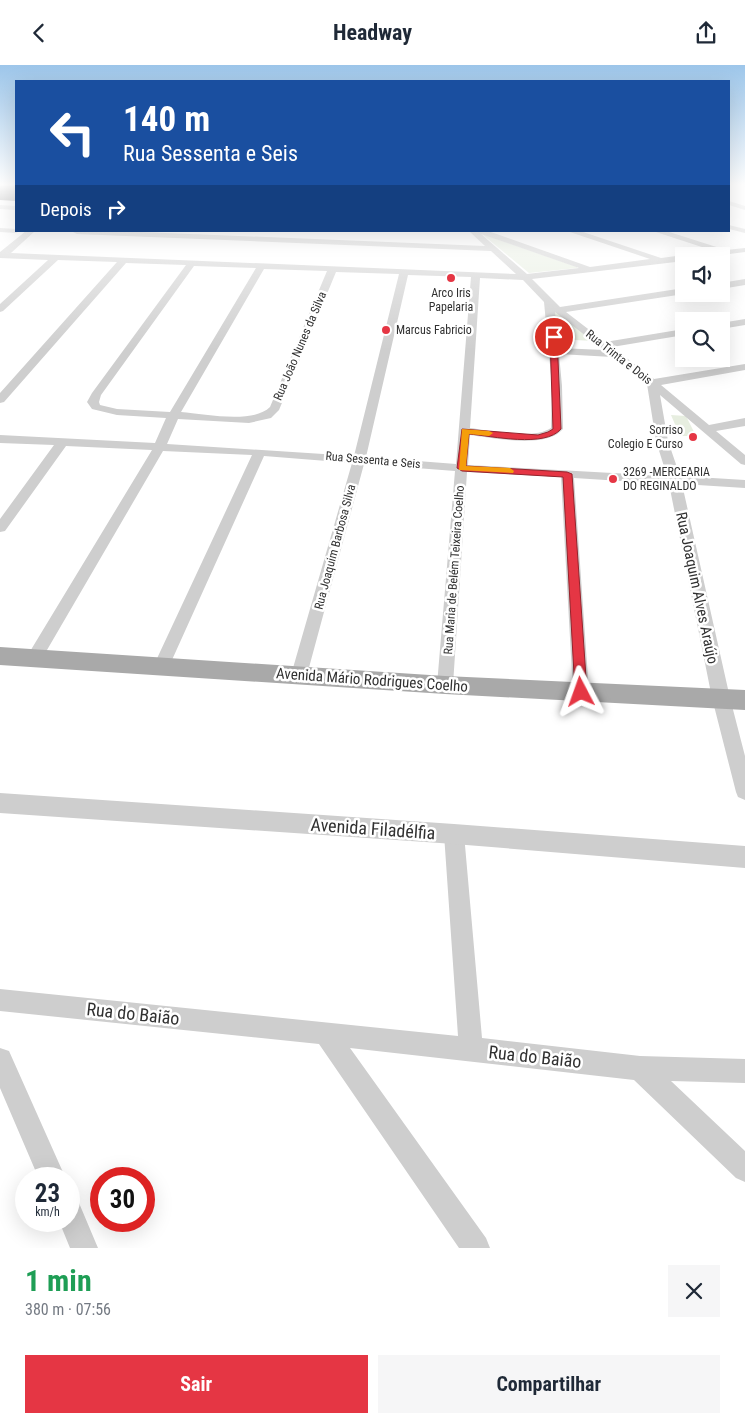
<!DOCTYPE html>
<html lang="pt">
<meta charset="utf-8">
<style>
:root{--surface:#fff;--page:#f6f6f7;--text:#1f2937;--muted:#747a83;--accent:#e53644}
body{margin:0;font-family:"Roboto Condensed",sans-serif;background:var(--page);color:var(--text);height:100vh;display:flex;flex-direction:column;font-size:19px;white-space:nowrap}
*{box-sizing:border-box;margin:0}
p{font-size:16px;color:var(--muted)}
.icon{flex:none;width:28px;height:28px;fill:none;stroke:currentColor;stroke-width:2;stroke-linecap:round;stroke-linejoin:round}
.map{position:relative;height:1183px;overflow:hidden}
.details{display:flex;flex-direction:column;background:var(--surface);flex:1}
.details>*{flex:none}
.hud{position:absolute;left:15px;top:15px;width:715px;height:152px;border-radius:0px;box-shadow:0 5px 20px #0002;background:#1a4fa0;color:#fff;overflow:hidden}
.controls{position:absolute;left:675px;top:182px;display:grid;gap:10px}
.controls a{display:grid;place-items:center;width:55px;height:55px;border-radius:0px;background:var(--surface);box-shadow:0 5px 20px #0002;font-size:25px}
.speed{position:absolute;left:15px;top:1102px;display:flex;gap:10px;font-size:25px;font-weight:700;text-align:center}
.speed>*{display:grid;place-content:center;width:65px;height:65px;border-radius:50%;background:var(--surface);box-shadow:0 5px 20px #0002;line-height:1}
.speed small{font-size:12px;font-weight:400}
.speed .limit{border:8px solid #d22;background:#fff;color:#111}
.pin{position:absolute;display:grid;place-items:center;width:42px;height:42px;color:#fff;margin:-21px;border:2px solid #fff;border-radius:50%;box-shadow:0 1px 5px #0007}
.me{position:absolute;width:55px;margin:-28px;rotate:356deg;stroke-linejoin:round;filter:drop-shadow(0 0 4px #0008)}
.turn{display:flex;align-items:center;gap:18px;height:105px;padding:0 25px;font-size:22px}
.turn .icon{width:65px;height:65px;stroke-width:2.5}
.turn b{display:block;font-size:35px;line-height:42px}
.then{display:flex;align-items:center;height:48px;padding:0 25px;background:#0003;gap:10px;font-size:19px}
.round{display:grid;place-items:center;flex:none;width:52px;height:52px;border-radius:0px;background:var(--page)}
.summary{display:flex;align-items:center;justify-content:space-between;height:85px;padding:0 25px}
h1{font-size:30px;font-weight:700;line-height:38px;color:#1e9e55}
.cta{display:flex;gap:10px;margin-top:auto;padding:10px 25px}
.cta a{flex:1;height:58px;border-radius:0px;background:var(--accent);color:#fff;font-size:20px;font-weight:700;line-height:58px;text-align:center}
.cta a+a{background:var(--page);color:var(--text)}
header{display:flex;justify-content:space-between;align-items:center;height:65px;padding:0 25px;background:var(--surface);font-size:22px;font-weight:700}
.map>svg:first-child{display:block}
</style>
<header><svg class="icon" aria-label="back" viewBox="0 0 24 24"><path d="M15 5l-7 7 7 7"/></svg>Headway<svg class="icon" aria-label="share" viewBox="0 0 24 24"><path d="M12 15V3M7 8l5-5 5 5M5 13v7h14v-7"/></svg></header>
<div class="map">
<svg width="745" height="1183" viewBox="0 0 745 1183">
<rect width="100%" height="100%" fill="#fff"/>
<!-- green -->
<path fill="#e7eee0" d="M482 169 577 202V203L529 208Z
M553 244 594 276 556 274Z
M671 350 686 351 696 371H680Z"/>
<!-- building -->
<path fill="#181818" d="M0 119H16V136L0 135Z"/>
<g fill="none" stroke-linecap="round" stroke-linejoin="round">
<!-- minor -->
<path fill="#cecece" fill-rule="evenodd" d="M739 119H745V122Z
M729 136 745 141V145L729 140Z
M0 140 16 141V145L0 144Z
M729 160 745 164V168L729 164Z
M0 163 16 164V166H20L16 168 0 167Z
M26 166H35L11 188 516 209 491 186 77 169 73 167 117 166 485 181 469 166H488L590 202 650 194 567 166H580L661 193 684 190 687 191H684V196L532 214 560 242 684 223V229L566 247 605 277 684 264V270L612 282 654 314 745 299V305L661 320 709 360 745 353V361L716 366 745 390V400L741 399 660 330 668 376 680 411 745 415V423L682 419 730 633 745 691V735L738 732 736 727 712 633 669 419 574 413 589 627 587 631 581 633 575 631 573 627 561 412 467 407 453 620 451 624 445 626 439 624 437 620 455 406 364 399 307 610 305 614 299 616 293 614 291 610 352 398 264 391 167 606 161 608 155 606 153 602 252 390 163 386 40 597 34 599 28 597 26 593 152 385 66 381 5 466 0 467V454L54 380 0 378V370L155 378 166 353 117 350 92 344 87 337 92 328 186 200 126 198 4 337 0 338V328L117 197 58 195 3 246 0 247V239L48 195 0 193V187ZM481 169 579 203 527 209ZM194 201 256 203 170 347 117 344 100 340 99 337 101 330ZM264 204 327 206 270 342C253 359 205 349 181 347ZM336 207 399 209 354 391 167 379 178 354 249 358 271 353 279 345ZM408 210 471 212 456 399 366 392ZM480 213 523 215 544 237 552 321 551 363C533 375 492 366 470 363ZM555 247 604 285 559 283ZM559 289 612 292 647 319 656 376 667 411 468 400 470 370C493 373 546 384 563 364L562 321Z
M653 166H666L726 185 745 183V187L714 191H691L695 188 714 186Z
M745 214V220L721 224V218Z
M745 254V260L721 264V258Z
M454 761 461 763 464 769 482 973 640 991 745 994V1018L671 1016 745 1086V1117L736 1113 634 1015 350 983 486 1173 490 1183H459L319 979 0 946V924L458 971 444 769 447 763Z
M0 983 9 986 66 1114H39L0 1023Z
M69 1135 79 1138 98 1183H70L59 1156H69Z"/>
<!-- tertiary -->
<path fill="#cecece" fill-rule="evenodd" d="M0 728 454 759 745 781V803L454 779 0 748Z"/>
<!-- primary -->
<path fill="#a9a9a9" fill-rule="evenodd" d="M0 582 445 611 745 625V645L445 629 0 600Z"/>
</g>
<!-- sky -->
<linearGradient id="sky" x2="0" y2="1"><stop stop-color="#9dc6ea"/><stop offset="0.42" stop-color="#fff"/><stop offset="1" stop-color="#fff" stop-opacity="0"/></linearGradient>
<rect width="745" height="285" fill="url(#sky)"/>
<!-- route -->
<path fill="#e53644" stroke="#95232c" d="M554 270 557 272 561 364C545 383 492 371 469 369L466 401 567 407 572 409 587 627 581 631 575 627 563 412 462 406 457 403 462 364 538 370 548 367 553 364 550 272Z"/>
<!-- slow -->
<path fill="#f59e0b" d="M462 364 489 366 493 368 489 371 469 369 466 401 510 403 514 406 513 408 459 405Z"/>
<!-- markers -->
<g fill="#e53644" stroke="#fff" stroke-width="2">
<circle cx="451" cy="213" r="5"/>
<circle cx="386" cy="265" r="5"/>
<circle cx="693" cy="372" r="5"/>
<circle cx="613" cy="414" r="5"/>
</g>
<g text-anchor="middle" stroke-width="5" stroke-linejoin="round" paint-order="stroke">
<!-- far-poi labels -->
<g font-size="12" fill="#313131" stroke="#fff" text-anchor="start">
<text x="451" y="232" text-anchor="middle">Arco Iris<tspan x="451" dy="14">Papelaria</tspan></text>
<text x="396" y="269">Marcus Fabricio</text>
<text x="683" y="369" text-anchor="end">Sorriso<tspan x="683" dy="14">Colegio E Curso</tspan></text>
<text x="623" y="411">3269 -MERCEARIA<tspan x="623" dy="14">DO REGINALDO</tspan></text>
</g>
<!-- far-street labels -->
<g font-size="12" fill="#313131" stroke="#fff">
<text transform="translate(300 281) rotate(-67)" y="4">Rua João Nunes da Silva</text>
<text transform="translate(619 292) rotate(38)" y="4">Rua Trinta e Dois</text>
<text transform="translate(373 395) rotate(5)" y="4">Rua Sessenta e Seis</text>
<text transform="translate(335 482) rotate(-75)" y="4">Rua Joaquim Barbosa Silva</text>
<text transform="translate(454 505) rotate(-86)" y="4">Rua Maria de Belém Teixeira Coelho</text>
</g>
<!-- street labels -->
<g font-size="15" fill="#313131" stroke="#fff">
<text transform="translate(697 523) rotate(78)" y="5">Rua Joaquim Alves Araújo</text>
<text transform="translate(372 615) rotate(4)" y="5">Avenida Mário Rodrigues Coelho</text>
</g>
<!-- near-street labels -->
<g font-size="18" fill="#313131" stroke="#fff">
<text transform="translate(373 764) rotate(4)" y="6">Avenida Filadélfia</text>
<text transform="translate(133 949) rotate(6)" y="6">Rua do Baião</text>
<text transform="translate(535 992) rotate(6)" y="6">Rua do Baião</text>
</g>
</g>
</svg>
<div class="controls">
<a><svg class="icon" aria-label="sound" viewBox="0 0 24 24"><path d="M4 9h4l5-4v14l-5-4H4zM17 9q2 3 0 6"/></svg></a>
<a><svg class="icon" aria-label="search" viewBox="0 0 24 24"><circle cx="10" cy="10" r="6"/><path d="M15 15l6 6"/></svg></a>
</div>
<div class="speed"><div>23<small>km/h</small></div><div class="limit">30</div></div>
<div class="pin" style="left:554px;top:272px;background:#d93025"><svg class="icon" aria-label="arrive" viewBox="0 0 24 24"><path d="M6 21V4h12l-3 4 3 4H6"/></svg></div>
<svg class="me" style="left:581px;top:627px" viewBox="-20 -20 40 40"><path d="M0-17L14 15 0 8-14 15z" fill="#e53644" stroke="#fff" stroke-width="4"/></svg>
<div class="hud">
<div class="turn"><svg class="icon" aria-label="left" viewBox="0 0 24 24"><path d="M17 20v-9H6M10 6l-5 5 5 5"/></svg><div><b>140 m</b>Rua Sessenta e Seis</div></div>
<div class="then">Depois<svg class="icon" aria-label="right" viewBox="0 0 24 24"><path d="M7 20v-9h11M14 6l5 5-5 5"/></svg></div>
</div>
</div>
<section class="details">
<div class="summary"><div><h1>1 min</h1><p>380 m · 07:56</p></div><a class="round"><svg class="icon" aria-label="close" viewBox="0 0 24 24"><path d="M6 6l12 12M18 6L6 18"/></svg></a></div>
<div class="cta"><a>Sair</a><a>Compartilhar</a></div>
</section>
